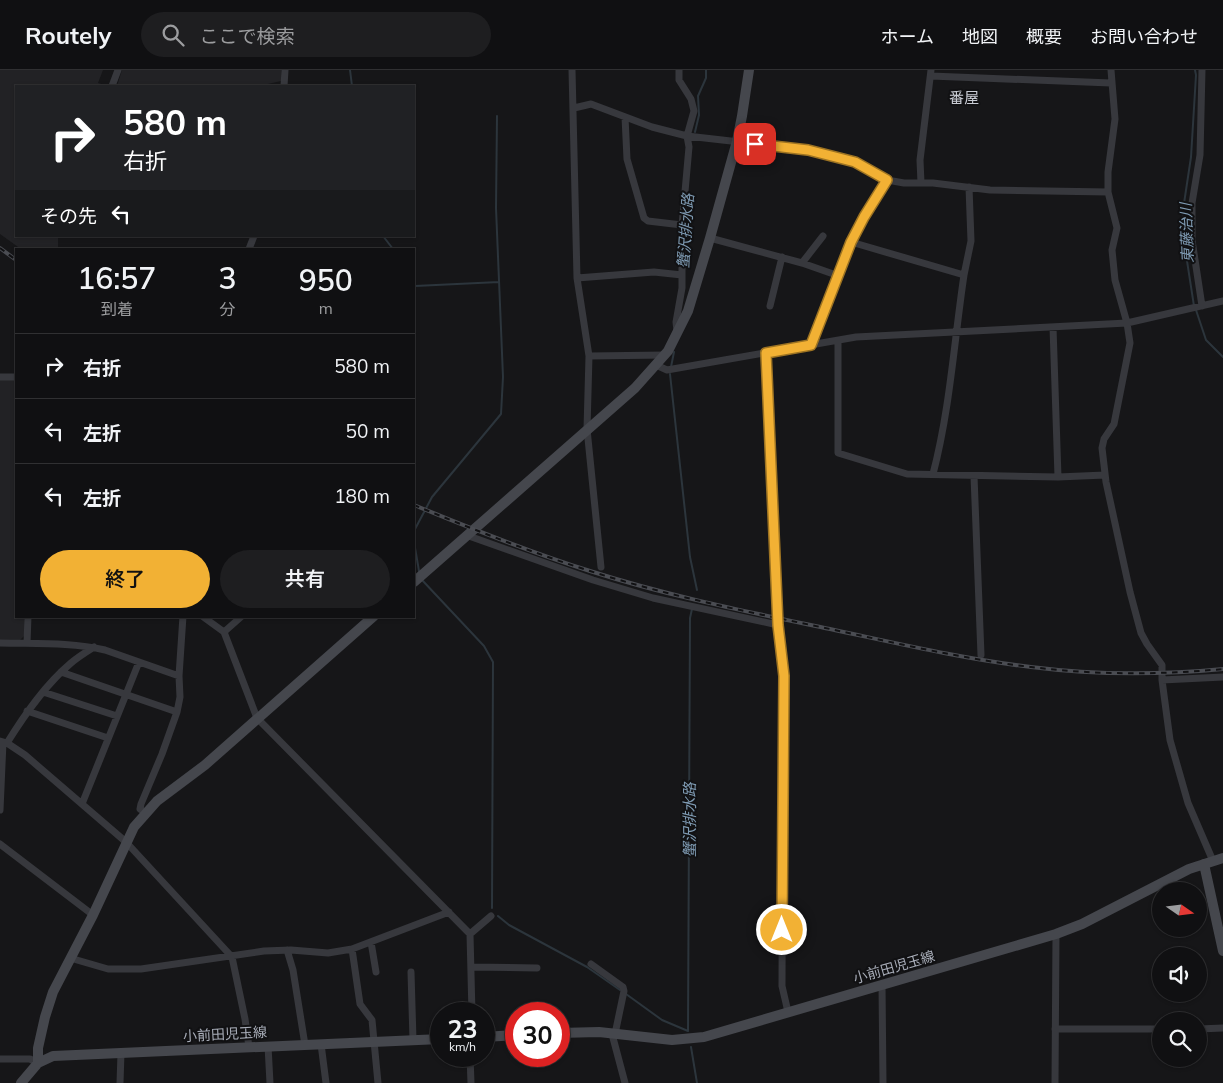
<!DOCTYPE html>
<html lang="ja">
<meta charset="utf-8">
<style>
:root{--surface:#101012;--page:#1e1e20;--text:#f1f3f6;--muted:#9c9d9f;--line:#303032;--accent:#f2b134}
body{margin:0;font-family:Mulish,"Noto Sans JP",sans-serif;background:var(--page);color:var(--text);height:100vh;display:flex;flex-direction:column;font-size:19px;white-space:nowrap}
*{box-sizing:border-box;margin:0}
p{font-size:16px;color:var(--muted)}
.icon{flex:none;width:28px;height:28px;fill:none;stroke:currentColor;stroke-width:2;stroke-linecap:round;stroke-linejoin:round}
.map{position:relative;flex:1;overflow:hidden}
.panel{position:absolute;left:15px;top:178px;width:400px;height:370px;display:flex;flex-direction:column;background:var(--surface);border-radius:0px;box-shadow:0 1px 4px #0004,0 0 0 1px var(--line)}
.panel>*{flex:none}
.guide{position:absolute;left:15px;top:15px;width:400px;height:152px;border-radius:0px;box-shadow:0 1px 4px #0004,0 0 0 1px var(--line);background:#202124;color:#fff;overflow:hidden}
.needle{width:32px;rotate:104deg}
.controls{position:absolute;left:1152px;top:812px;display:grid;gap:10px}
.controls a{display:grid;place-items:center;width:55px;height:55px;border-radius:50%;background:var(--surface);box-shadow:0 1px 4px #0004,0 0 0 1px var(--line);font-size:25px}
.speed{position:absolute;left:430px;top:932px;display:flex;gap:10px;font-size:25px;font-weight:700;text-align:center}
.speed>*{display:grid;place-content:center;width:65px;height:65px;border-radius:50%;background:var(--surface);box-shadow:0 1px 4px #0004,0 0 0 1px var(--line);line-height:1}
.speed small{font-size:12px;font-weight:400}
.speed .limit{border:8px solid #d22;background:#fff;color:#111}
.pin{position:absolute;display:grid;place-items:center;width:42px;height:42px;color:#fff;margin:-21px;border-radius:10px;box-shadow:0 2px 8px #0006}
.me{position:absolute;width:55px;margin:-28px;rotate:0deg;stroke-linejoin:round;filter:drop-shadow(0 0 4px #0008)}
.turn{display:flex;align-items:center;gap:18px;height:105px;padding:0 25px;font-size:22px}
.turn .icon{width:65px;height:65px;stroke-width:2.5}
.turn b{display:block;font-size:35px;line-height:42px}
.then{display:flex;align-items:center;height:48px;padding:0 25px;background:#0003;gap:10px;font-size:19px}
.eta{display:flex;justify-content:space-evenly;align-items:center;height:85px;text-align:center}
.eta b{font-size:30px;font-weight:600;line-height:35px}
.button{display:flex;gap:10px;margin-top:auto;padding:10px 25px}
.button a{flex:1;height:58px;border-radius:30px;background:var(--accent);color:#111;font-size:20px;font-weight:600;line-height:58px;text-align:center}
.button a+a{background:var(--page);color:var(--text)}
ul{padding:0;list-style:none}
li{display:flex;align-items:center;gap:15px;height:65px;padding:0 25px;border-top:1px solid var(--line)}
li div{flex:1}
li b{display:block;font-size:19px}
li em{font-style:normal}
header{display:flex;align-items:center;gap:30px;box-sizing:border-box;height:70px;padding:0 25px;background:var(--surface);border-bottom:1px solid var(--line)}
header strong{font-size:24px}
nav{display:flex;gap:28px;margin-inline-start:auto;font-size:18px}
.search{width:350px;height:45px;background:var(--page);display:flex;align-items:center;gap:12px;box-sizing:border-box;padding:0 18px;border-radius:28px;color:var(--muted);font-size:19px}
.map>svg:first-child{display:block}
</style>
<header>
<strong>Routely</strong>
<div class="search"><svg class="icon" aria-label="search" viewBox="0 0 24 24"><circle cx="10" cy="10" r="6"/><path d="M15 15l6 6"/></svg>ここで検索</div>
<nav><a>ホーム</a><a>地図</a><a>概要</a><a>お問い合わせ</a></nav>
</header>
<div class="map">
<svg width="1223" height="1013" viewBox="0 0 1223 1013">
<rect width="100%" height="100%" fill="#161618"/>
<!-- built -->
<path fill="#222225" d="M0 0H103L98 13 108 16H16V166H58V179H21L0 164Z
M122 0H281V11L259 16H117Z
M0 310H16V546H24V566L20 570H0Z"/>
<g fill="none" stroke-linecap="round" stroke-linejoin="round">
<!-- stream -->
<path stroke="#2c353c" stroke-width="2" d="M350 0 352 16
M695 62 699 45 698 26 706 8V0
M383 166 393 179
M414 213 415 216 499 212
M1194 236 1185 178 1183 140 1191 87 1196 5 1195 0
M1196 240 1206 270 1223 287
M671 297 674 282
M670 304 690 487 697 520
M414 461 432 427 501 344 503 307 496 138 497 46
M414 472 419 501
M422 510 484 576 493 592 492 838
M498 846 509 855 587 897 620 920
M626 924 662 950 688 961 690 548 692 539
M691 977 697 1013"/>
<!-- street -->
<path stroke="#37383d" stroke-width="7" d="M572 0 577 208 589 286 587 359 601 497
M1111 0 1115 49 1108 102V122L1117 158 1112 180 1115 210 1127 253 1130 273 1114 354 1104 369 1102 378 1106 412 1130 522 1141 563 1147 574 1162 595V610L1170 670 1188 733 1213 791
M931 6 1111 13
M112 16 118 0
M284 16 285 0
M574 38 591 34 652 57 687 66 809 80 855 92 887 110 904 113H933L990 120 1108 122
M625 47 627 89 644 148 648 151 682 155
M921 113 920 90 931 0
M710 168 802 193 839 206
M851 172 964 205C954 272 950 339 933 404
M249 179 254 166
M802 193 823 166
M964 205 971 171 969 117
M577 208 654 202 682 205
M770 236 782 187
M1202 236 1192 170V133L1200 85 1202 0
M1053 257 1058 407
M677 261 676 252 682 218V155L689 77 687 66 694 41 691 29 679 10V0
M838 271V383L907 404 1058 407 1105 405
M811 275 851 172 864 147 887 110
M766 283 778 555 783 606 782 916 788 942
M589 286 665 285
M656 295 667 300 856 267 1127 253 1223 231
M0 307H16
M974 406 981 585
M466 465 593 510 653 528 778 555
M202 546 224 562 257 648 470 864 472 944
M224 562 242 546
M0 573C35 574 71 572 105 580L179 606
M27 573 28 546
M61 602 177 642
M1162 610 1223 607
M43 622 117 646
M27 641 108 668
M0 671 7 673 25 685 126 772 232 887 245 949 249 977
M7 673C25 644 45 615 71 593 78 587 86 582 94 577
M82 734 139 592
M0 740 3 672
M146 743 140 739 141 734 162 684 177 642 180 627 179 606 183 546
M0 774 93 845
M470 864 491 846
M371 872 376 902
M352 879 360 934 372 950 378 1013
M287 880 293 900 305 975
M70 888 108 899H141L264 881 291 880 328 883 352 879 449 842
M591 894 623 917 624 921 615 964
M471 897 537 898
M411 902 413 970
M882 914 883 1013
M1055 959H1161
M1199 959 1223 958
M612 964 625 1013
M321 974 326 1013
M268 976 270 1013
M470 986 471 1013
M0 989H30L38 993
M120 1013 121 983
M1055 1013 1056 864"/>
<!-- secondary -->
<path stroke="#45474d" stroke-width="10" d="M414 512 635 318 668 281 688 241 710 168 737 71 742 46 749 0
M1204 794 1223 881
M559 963 599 962 672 970 704 967 1056 864 1082 854 1189 799 1223 788
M484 967 516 965
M38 993V978L45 947 53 922 93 845 134 757 157 731 205 695 374 546
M21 1013 38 993 53 986 441 969"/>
<defs>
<path id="rail" d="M0 178 16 190
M414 435C472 459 530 482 590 501 668 526 749 542 830 559 896 573 963 589 1031 597 1094 605 1159 605 1223 599"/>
</defs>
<!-- rail casing -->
<use href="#rail" stroke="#4a4c52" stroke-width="4"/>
<!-- rail -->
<use href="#rail" stroke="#111113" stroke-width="2" stroke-dasharray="5.5" stroke-linecap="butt"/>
</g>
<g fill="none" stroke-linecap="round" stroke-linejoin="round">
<defs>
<path id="route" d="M755 74 808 80 855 92 887 110 864 147 851 172 811 275 766 283 778 555 784 606 782 860"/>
</defs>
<!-- route casing -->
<use href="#route" stroke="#9d7322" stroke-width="12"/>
<!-- route -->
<use href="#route" stroke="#f2b134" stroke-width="9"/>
</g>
<g text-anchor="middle" stroke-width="4" stroke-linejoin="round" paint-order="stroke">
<!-- street labels -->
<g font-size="14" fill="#a8adb8" stroke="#111113">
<text transform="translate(894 897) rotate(-16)" y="5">小前田児玉線</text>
<text transform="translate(225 964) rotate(-3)" y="5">小前田児玉線</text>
</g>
<!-- neighbourhood labels -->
<g font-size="15" fill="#c9ccd4" stroke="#111113">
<text x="964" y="33">番屋</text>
</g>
<!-- water labels -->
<g font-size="15" font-style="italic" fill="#7f9bb3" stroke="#111113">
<text transform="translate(686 161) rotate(-86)" y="5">蟹沢排水路</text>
<text transform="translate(1187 163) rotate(-92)" y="5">東藤治川</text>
<text transform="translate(690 750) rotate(-90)" y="5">蟹沢排水路</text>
</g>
</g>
</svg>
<div class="controls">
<a><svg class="needle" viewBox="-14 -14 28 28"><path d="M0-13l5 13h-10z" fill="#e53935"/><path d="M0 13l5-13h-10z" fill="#9c9d9f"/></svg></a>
<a><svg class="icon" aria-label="sound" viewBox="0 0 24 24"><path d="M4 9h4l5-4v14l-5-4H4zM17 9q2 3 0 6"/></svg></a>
<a><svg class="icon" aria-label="search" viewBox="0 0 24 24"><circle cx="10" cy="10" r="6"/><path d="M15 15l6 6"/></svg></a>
</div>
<div class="speed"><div>23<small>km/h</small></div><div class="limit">30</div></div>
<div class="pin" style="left:755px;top:74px;background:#d93025"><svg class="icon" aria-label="arrive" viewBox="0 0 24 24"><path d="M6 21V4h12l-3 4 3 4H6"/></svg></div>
<svg class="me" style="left:782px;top:860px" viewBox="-20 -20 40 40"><circle r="17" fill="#f2b134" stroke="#fff" stroke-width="3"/><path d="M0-11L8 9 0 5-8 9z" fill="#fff"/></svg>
<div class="guide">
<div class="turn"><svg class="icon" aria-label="right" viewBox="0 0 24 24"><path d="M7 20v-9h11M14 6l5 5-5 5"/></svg><div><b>580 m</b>右折</div></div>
<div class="then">その先<svg class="icon" aria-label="left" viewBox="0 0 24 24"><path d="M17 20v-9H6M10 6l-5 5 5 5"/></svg></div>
</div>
<section class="panel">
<div class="eta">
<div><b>16:57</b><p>到着</p></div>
<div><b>3</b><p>分</p></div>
<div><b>950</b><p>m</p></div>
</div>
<ul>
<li><svg class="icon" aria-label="right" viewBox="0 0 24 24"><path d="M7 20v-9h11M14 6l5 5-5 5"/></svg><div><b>右折</b></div><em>580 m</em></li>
<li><svg class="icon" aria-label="left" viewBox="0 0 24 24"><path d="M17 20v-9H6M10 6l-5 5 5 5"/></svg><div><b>左折</b></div><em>50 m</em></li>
<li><svg class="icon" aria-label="left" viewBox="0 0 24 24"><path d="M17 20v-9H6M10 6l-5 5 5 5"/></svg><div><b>左折</b></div><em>180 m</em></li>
</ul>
<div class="button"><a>終了</a><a>共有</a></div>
</section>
</div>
